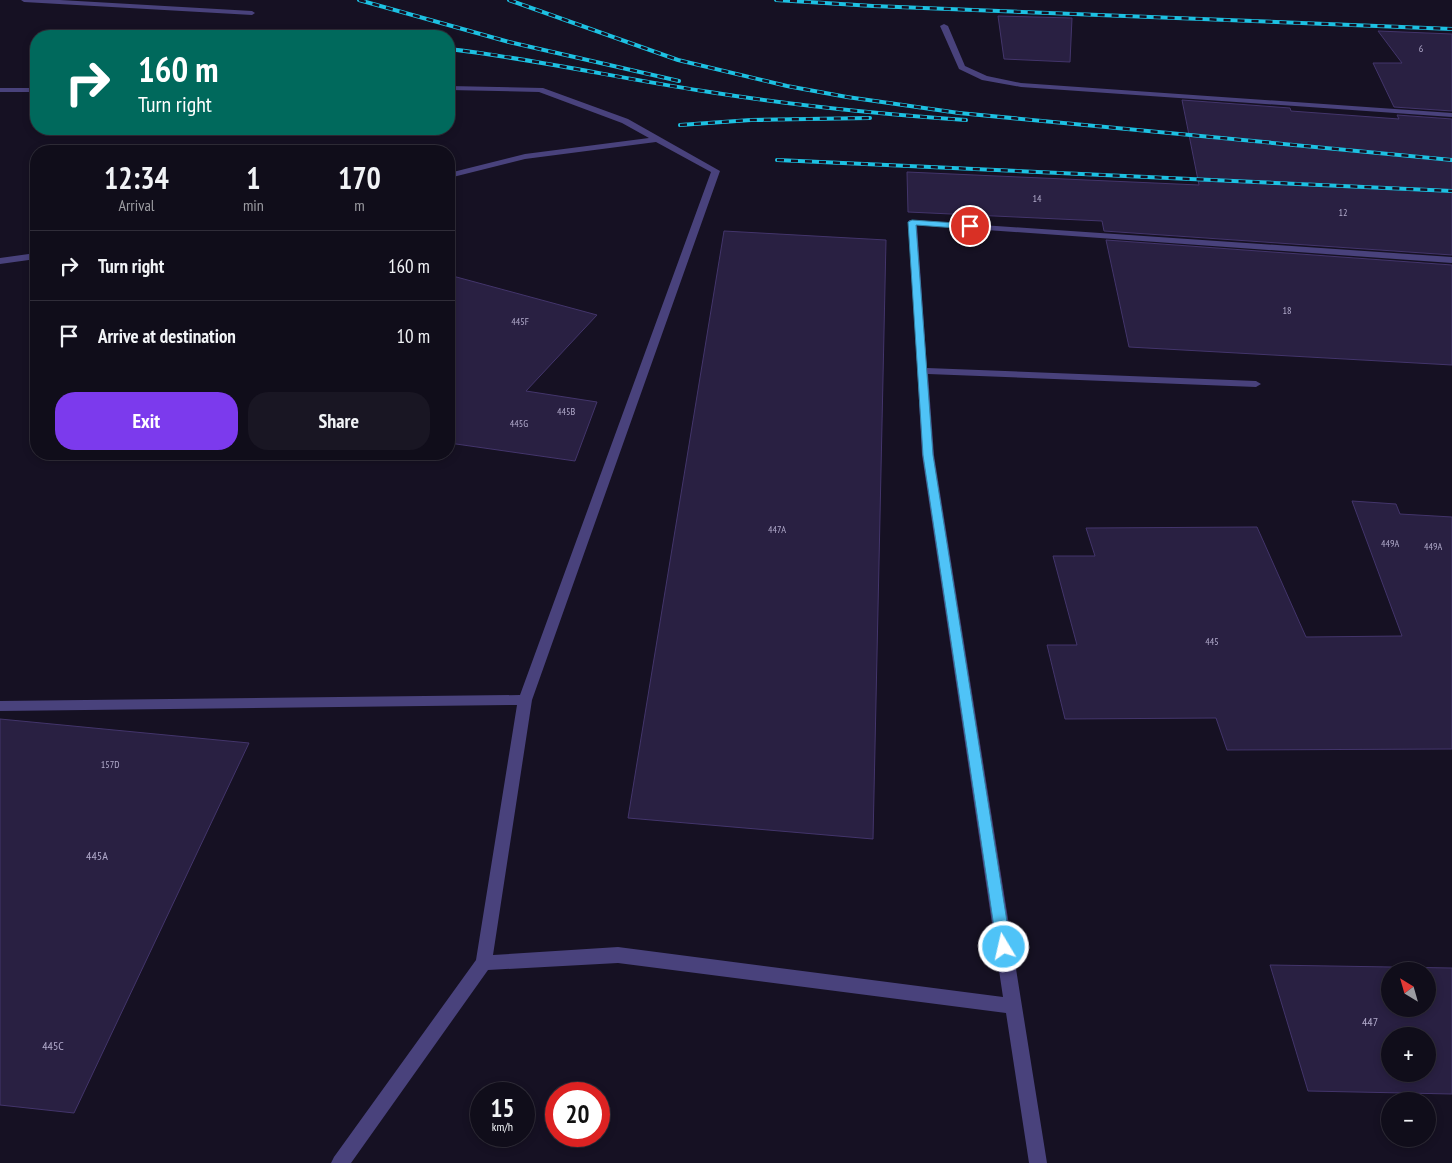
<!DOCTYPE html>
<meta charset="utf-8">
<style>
:root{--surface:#100d1a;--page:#191623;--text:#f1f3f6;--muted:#9c9ca2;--line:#302d39;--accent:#7c3aed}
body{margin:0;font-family:"PT Sans Narrow",sans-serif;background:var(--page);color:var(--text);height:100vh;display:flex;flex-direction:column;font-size:19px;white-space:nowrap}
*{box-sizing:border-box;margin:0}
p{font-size:16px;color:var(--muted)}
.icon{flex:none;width:28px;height:28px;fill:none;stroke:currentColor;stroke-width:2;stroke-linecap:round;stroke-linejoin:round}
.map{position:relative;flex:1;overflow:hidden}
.sheet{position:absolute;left:30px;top:145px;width:425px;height:315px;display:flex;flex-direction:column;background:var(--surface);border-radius:20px;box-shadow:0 2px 8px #0003,0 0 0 1px var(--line)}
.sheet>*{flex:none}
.top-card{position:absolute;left:30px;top:30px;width:425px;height:105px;border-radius:20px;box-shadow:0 2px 8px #0003,0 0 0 1px var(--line);background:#00695c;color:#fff;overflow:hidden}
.needle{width:32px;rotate:323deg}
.controls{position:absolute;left:1381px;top:962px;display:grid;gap:10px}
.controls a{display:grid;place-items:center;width:55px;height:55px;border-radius:50%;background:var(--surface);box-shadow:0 2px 8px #0003,0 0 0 1px var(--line);font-size:25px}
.speed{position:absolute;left:470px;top:1082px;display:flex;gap:10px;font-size:25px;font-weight:700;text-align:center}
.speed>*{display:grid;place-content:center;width:65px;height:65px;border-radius:50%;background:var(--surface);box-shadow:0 2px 8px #0003,0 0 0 1px var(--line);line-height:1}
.speed small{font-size:12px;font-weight:400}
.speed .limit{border:8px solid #d22;background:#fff;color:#111}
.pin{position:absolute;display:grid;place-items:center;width:42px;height:42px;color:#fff;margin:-21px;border:2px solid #fff;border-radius:50%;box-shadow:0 1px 5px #0007}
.me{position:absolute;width:55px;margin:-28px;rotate:351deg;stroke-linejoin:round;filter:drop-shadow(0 0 4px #0008)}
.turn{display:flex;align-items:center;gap:18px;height:105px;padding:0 25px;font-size:22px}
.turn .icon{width:65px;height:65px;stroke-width:2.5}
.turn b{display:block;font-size:35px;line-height:42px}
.eta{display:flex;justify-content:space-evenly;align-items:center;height:85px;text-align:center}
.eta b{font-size:30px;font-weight:700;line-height:35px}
.cta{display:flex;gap:10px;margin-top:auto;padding:10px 25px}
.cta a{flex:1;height:58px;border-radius:20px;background:var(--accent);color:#fff;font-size:20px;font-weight:700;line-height:58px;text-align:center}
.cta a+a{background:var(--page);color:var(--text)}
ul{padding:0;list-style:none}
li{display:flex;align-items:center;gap:15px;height:70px;padding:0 25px;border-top:1px solid var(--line)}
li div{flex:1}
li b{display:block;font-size:19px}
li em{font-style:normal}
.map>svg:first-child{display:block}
</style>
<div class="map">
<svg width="1452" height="1163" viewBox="0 0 1452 1163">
<rect width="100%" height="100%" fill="#161123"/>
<!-- building -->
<path fill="#292042" stroke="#43356b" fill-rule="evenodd" d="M998 16 1072 18 1070 62 1004 59Z
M1378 31 1452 34V111L1394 107 1373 63H1402Z
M1182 100 1290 108 1291 111 1399 119 1397 115 1452 119V255L1104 231 1102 221 908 212 907 172 1199 185Z
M724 231 886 240 873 839 628 818Z
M1106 240 1452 265V365L1129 347Z
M449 275 597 315 526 391 597 402 575 461 449 443Z
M1352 501 1396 504 1400 514 1452 517V749L1227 750 1216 718 1065 719 1047 645H1077L1053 556H1095L1086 528 1257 527 1306 637 1402 636Z
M0 719 249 743 74 1113 0 1105Z
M1270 965 1452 968V1094L1308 1091ZM1390 971H1428V1009H1390ZM1390 1036H1428V1074H1390Z"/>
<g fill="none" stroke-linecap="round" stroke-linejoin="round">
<!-- lane -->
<path fill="#49427c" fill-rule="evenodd" d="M21 0H60L252 11 255 13 252 15 24 2Z
M944 24 948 26 965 66 987 76 1021 83 1452 113V117L1021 87 982 80 959 69 940 26Z
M449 86 543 88 628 119 720 171 532 700 493 955 618 947 1003 997 922 455 909 220 1452 257V263L917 225 927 368 1256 381 1261 384 1256 387 928 374 934 455 1047 1163H1029L1006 1013 618 963 488 970 351 1163H331L334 1157 476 960 517 705 0 711V701L520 695 711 172 656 142 525 159 449 178V173L525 154 649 138 622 123 539 92 449 90Z
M0 88H36V92H0Z
M36 253V259L0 264V258Z"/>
<defs>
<path id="rail" d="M359 0 509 42 679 81
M509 0 678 60 787 86 847 97 959 113 1452 160
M776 0 873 6 1452 29
M449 49C534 59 618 78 703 91 790 105 878 114 966 120
M680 125 751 120 870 118
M777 160 1452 191"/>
</defs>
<!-- rail casing -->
<use href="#rail" stroke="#1dc1e2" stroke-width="4"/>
<!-- rail -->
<use href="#rail" stroke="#161123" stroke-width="2.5" stroke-dasharray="7" stroke-linecap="butt"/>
</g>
<!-- route -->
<path fill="#4fc3f7" stroke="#337fa1" d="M912 220 970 224 974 226 970 229 916 225 933 455 1011 947 1009 952 1004 954 999 952 997 947 923 455 908 222Z"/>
<g text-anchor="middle" stroke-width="5" stroke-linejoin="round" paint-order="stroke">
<!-- number labels -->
<g font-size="10" fill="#b2abcc">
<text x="1421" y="52">6</text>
<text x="1037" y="202">14</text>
<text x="1343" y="216">12</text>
<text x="1287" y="314">18</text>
<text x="520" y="325">445F</text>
<text x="566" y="415">445B</text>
<text x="519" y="427">445G</text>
<text x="777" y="533">447A</text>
<text x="1390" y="547">449A</text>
<text x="1433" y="550">449A</text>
<text x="1212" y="645">445</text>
<text x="110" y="768">157D</text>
</g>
<!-- near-number labels -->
<g font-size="12" fill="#b2abcc">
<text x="97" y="860">445A</text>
<text x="1370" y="1026">447</text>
<text x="53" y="1050">445C</text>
</g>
</g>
</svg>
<div class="controls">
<a><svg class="needle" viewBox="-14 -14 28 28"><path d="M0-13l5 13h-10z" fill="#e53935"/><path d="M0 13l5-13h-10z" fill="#9c9ca2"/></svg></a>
<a>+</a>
<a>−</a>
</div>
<div class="speed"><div>15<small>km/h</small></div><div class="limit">20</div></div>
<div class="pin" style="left:970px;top:226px;background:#d93025"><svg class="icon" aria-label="arrive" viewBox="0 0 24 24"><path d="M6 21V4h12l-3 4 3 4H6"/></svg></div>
<svg class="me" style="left:1004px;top:947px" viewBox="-20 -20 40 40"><circle r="17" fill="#4fc3f7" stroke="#fff" stroke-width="3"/><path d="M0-11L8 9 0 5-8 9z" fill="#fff"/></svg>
<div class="top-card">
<div class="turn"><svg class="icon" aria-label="right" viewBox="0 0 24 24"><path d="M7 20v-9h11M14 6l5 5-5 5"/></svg><div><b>160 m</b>Turn right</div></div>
</div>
<section class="sheet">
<div class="eta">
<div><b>12:34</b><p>Arrival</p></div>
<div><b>1</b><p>min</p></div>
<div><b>170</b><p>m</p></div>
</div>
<ul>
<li><svg class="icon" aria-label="right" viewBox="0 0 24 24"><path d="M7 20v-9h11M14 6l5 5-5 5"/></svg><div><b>Turn right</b></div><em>160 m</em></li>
<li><svg class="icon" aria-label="arrive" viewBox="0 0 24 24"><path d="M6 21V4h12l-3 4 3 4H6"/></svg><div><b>Arrive at destination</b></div><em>10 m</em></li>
</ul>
<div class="cta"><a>Exit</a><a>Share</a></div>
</section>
</div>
